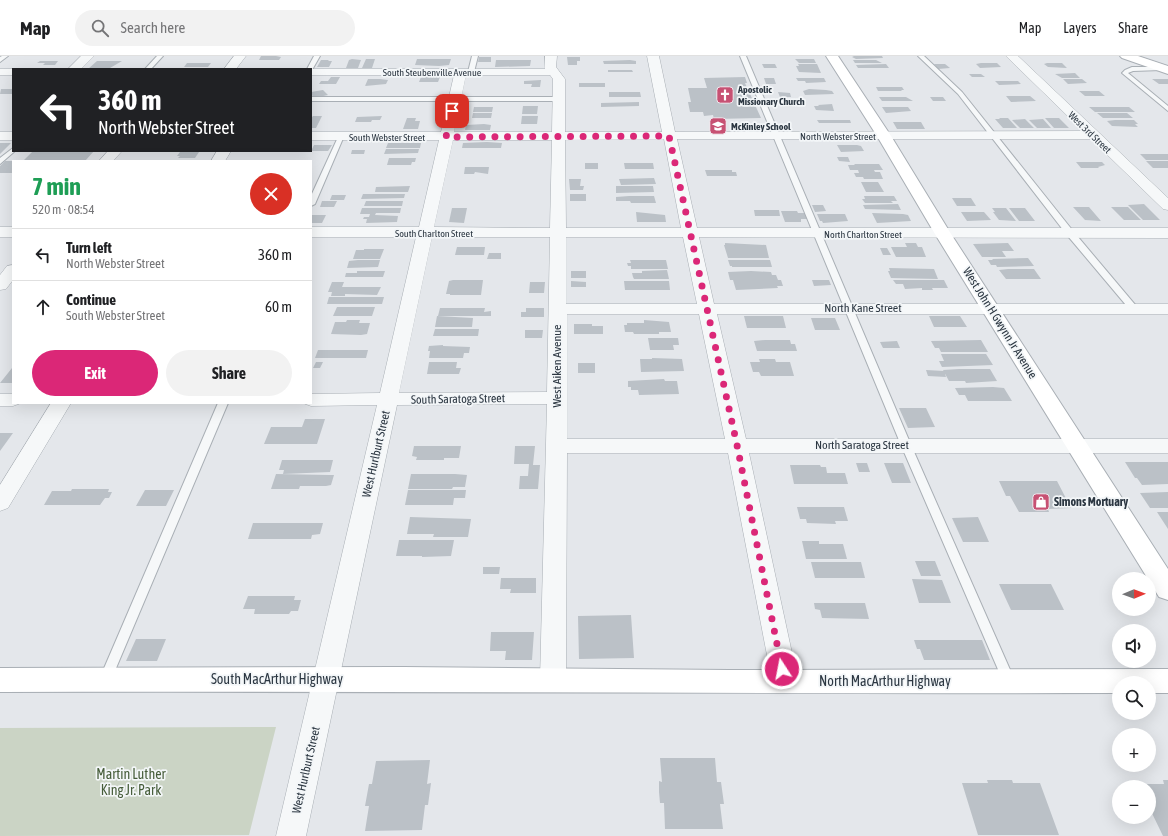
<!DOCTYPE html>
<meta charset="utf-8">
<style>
:root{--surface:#fff;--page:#f2f2f2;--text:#202124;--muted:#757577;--line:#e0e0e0;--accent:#db2777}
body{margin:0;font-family:"Asap Condensed",sans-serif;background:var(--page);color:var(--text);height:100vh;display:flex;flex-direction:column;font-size:15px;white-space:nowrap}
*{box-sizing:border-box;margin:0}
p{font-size:13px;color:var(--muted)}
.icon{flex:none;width:22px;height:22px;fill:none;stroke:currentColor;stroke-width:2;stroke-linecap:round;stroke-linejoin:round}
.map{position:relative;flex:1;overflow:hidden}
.side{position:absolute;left:12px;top:104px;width:300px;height:244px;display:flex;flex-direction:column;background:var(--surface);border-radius:0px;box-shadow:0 4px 16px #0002}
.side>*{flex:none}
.top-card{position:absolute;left:12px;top:12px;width:300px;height:84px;border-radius:0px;box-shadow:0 4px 16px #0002;background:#202124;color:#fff;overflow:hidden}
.needle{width:26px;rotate:89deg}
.buttons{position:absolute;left:1112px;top:516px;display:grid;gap:8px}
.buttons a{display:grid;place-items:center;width:44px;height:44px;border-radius:50%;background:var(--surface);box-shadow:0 4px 16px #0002;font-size:20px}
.pin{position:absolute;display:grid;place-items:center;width:34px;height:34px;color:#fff;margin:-17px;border-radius:8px;box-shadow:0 2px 6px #0006}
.me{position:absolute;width:44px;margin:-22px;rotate:349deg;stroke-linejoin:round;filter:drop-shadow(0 0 3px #0008)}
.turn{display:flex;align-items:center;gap:14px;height:84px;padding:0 20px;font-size:18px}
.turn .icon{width:52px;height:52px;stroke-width:2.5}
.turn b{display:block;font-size:28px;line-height:34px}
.round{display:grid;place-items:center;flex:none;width:42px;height:42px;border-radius:21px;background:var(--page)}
.summary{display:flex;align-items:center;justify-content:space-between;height:68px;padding:0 20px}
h1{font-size:24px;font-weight:700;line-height:30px;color:#1e9e55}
.cta{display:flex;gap:8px;margin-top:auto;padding:8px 20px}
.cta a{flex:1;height:46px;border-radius:24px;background:var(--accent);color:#fff;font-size:16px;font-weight:700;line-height:46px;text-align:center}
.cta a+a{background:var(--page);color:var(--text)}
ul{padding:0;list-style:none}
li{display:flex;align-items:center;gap:12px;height:52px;padding:0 20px;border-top:1px solid var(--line)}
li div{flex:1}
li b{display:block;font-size:15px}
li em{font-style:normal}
header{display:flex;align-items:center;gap:24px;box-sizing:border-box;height:56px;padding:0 20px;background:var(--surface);border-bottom:1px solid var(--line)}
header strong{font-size:19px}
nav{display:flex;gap:22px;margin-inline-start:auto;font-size:14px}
.search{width:280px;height:36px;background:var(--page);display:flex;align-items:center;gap:10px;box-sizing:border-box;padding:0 14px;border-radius:22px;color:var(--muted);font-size:15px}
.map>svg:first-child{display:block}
</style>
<header>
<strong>Map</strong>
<div class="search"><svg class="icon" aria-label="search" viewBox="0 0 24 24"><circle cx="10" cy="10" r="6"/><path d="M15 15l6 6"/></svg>Search here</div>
<nav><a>Map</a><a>Layers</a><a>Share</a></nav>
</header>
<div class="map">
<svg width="1168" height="780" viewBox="0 0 1168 780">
<rect width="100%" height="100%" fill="#e4e7eb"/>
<!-- green -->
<path fill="#cbd4c5" d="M276 671 249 779 0 780V672Z"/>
<!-- building -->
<path fill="#bbc1c7" d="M261 0H276L281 1 279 4H259Z
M854 0H882L883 2 856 3 852 1Z
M479 1H491V6H478Z
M567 1H580V5H577V9H568Z
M352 3 361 4 358 12H346L349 4Z
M366 3H375L372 12H362Z
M417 3H451L449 9 439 10 415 9Z
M795 3H814L816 7H799Z
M321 4H329L328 5H332L329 11H317Z
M496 4H531L530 10 495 11Z
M630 4 636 5V8H604L603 5Z
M853 4H876L882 7H855Z
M40 5H58L55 9H43L45 7H37Z
M97 5H122L110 12 88 13Z
M187 7H211L208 11H184Z
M981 7H997L1001 11 980 12 976 8Z
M1047 7H1062L1067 12 1048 11 1044 8Z
M762 8H775L777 12H764Z
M798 8H817L821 17 799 16 796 10H799Z
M886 8 889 12H858L856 9Z
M934 8H945L950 12 938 13Z
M608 14H632L633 16H608Z
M1075 17 1080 22H1062L1055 18Z
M969 18H981L985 21H972Z
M331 21H340L336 28H319L321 25H328Z
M421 21H440L438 26H419Z
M745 21 747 27H745L761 62 714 63 713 59 704 60 703 56H690L688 46H691L688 32H707L704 22Z
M764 22H774L776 28H766Z
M796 22H824L826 26 806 27 805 25H798Z
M368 23H380L388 24 386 28 365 30Z
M1063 23H1082L1087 27 1068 28Z
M1152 23H1168V28H1159Z
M541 24 540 31H531L532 28H524V25Z
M995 25H1018L1021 28 999 29Z
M579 27H605V31H579Z
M876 31H902L904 34H901L902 35H878Z
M1 33H13V38H0Z
M809 33 826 34 832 35 834 38 805 39 803 35Z
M323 34 328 39 314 42 311 38V36Z
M1079 35H1099L1105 40H1085Z
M609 36H640L641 41H609Z
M778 36 790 37 791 41H780Z
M1006 40H1030L1036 45 1011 46Z
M879 41H906L913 45H882Z
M930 41H943L946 45H933Z
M639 46V50L601 51V47Z
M780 46H794L795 51H782Z
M832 48 834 55 816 54 814 50H819L818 49Z
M523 50H538L537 58H522Z
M474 51H493L492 56H473Z
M882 51H908L911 55 886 57Z
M1089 51H1129L1135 56H1095Z
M473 57H492L491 62H472Z
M1097 57H1127L1133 62H1103Z
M313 60H322L316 72H311V62Z
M382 60 380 64H372L371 66H355L357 61Z
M522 60H538L537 68H521Z
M407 62H416L415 65H420L418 73H403Z
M999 62H1008L1017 72H1003L995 63H1000Z
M1045 62H1059L1069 72H1054Z
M1025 63 1034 72H1020L1012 64Z
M1043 63 1051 72H1037L1029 64Z
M817 64H850L851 67H819Z
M1115 64H1134L1138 68H1135L1138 71 1112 70 1107 65Z
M893 66H921L925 73H897Z
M484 68 491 69 490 74H465L466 69Z
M0 87H11L0 98Z
M388 87H421L420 92H386Z
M463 87 487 86 502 87 501 92H462Z
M314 89H332L328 95H311Z
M837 89H857L861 90 864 95 841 96Z
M386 93H419L418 97 384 98Z
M352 94H365L364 98H351Z
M33 95H94L85 105H23Z
M180 96H199L195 102H178L180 100H177Z
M1140 98H1168V104H1146Z
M837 101H848L850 106 839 105Z
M389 102H416L415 106H412L411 109H387Z
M5 105H13V117H0V110Z
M1146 105H1168V112H1153Z
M1076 106H1102L1105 109 1098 111 1099 112H1081Z
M585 107H598V113H585Z
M624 107H653L654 113H625Z
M854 108H879L883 114H874L875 116H880L883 123H864L863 121H856L854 117H859L858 114H850L848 109H855Z
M465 111H489L488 118 475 116 474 118H464Z
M705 114H732V116H736L737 120H707Z
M654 122 656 128 621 129 619 123Z
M569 123H581L580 130H584L583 134H570Z
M861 126H878L884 136H866Z
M410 130 408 136H375L376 131Z
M616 130H653L654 136 616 137Z
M363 138H405L404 142 361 143Z
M570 138H586V145H570Z
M332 139H346L344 144H330Z
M629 140H654L656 147H631L630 145H616V141Z
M864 140H894L897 145H891L893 147H865L862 143H865Z
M952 142H971L976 150H957Z
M322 145H337L334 151H320Z
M366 145H403L402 150H364Z
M898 148 901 154 865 153 863 149Z
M1144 148 1160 164H1143L1128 149Z
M812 149H823L826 155 815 156Z
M1073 151H1089L1101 165 1085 164Z
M1111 151H1128L1141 164H1124Z
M362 152H401L400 157H376L375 159 398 160 397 166 366 167 367 163H363L364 161H369L370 158H360Z
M452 152H467L464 167 449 166Z
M992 152H1006L1016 165 999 164 993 156H995Z
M1009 152H1025L1035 165H1019Z
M754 154H779L780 160H755Z
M781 155H797L798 157H805L807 163H801V166H785Z
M636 156 665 159 666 166H637Z
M961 156H984L991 164 967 165Z
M872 157 903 158 908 159 911 165 877 167Z
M817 158H845L848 165 823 167 822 165H820Z
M312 159H326L322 167H311Z
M725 187 766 189 769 202H728L724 189H725Z
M905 187H916L918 191H922L926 201H896L891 191H907Z
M1008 187 1014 195H1002L1006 201H982L973 188Z
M457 191H485L484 199H455Z
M880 192H887L891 199H883Z
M364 193H384L380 203H353L356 194H364Z
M489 197H501V203H487Z
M1028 202 1034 210 997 211 996 209H991L988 204H993L992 203Z
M358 204H380L378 211 347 212 349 205Z
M630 204H666L668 213H631V210H628L627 207H631Z
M728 204H770L772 211H732V210H730Z
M889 212 934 213 938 223 891 222 888 215H890Z
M1008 213H1034L1041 223H1006L999 214Z
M667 214 669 223H634L633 221 632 217H642V215Z
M357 215H385L383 221H345L346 217H357Z
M571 215H586V222H571Z
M751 215 771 216 772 219H776L778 224H781L783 230H777L778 232 736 234 733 224H730L728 216Z
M453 224H483L481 239H450V238H446L449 225Z
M812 224H829L831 229 814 230Z
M893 224H944L948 232H932L933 234H922V232L905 233 903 228H896Z
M571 225 586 226V231H571Z
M624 225H669L670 234H625Z
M332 226H344L342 231H381L377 239 345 238V240H331L332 236H328Z
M530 226H545L544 237H529Z
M329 241H384L382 248H327Z
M337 251H375L372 260H333Z
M440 252H485L484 256 491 255V260H438Z
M526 252H544V261H521V256H526Z
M437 260 473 262 472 271H435Z
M744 260H783L786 272H747Z
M929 260H960L967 271H934Z
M811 262H835L840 274H815Z
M347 264H360L359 267H370L367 278 361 279 331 278 335 266H346Z
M644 264 669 266 671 276H659V278H634L633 276H625L624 269H627V267H644Z
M574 268H592V270H603V278H574Z
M435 273H479L478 280H433Z
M525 274H543L542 282H525Z
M648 282H678L679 289H673L674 294H650Z
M765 284H790L791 288H795L797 295H757L754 285Z
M981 284 988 296H941L939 292H935L931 285Z
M897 285 900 292H883L880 286Z
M443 289V290L470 291 469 297H464L463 302H429L430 295H428L429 290Z
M318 294H368L366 302H315Z
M941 298H986L993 309 942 311 939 305H944Z
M652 302 682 303 684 315 641 316 640 303H652Z
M759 303H775L776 306H790L794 320H761L759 316H753L750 306H760Z
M316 306H323L320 312H313Z
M429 306H457L456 312H461L459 318H427Z
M578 307H595V317H578Z
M12 312 13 327H0Z
M959 313H990L997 325 966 327 965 325H949L943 314Z
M926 314 944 315 946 321 928 320Z
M664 323 665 325H677L679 338 639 339 638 334H631V331H628V325Z
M993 331 1004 332 1012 345H968L965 339H959L955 332Z
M899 352H926L935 371 908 372Z
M305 363H325L317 388H264L271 371H302Z
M0 377H13L0 395Z
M414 390H461L459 402H444V404H416L417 401 412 400Z
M515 390H535L533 409H540L538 433H519L520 420H528L529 408H514Z
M282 404H333L330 416 283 418 284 414H279Z
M1125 406H1168V428L1142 429 1137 422H1135Z
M856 407H867L870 416H859Z
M884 407H903L911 427H892Z
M790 409H820L821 411H826L827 417H845L848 428H794Z
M276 418 329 419H334L331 429 326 430H300L299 433H271Z
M411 418H455L467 419 465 431H453L452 433H408Z
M999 425H1057L1071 452 1048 453 1049 456H1019L1010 440H1006Z
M72 433H109L108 436H112L109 442H105L100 449H44L52 435H71Z
M145 434H174L166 450H136Z
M408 434H466L465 442H454L453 449H405Z
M1168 436V452H1150L1140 437Z
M797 451H844L848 465H835L836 468 807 467 806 463H800Z
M1157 456H1168V473Z
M410 461 471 463 468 481H433L434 478H407Z
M978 461 989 486H963L952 462Z
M253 467H323L320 478 312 479 311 483H248Z
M399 484H454L451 500 422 501V500H396Z
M802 485H819V488H843L847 503H806Z
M915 505H935L941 520H921Z
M811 506H861L865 522H815Z
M483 511H500L499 518H483Z
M501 522H536V537H510L511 533H500Z
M912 523 942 524 951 547H919Z
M999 528H1051L1064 554H1011Z
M248 540H295L294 544H301L298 555H291L289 558H254L255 553H243Z
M814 547H865L869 563 822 562 820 554 815 553Z
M631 559 634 602 579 603 578 560Z
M491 576H534L532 604H505L506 595H490Z
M136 583H166L157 605H126Z
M914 584H982L990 604H924L920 593H917Z
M660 702H715L717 726H721L724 748H720L723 773H665L664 747H660L659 736V725L662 726Z
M430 704 427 728 431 727 428 749H425L422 774 365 775 369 750H365L369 728H372L376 705Z
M987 724H1012L1013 727H1040L1059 779H978L962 727H988Z
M1163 724H1168V780H1163L1149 751V731H1139L1138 728H1164Z"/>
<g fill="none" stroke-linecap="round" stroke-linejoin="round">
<defs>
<path id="lane" d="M2 0H8L0 6V1Z
M157 0H163L151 13H145Z
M314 0H320L312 14 307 13Z
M472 0H478L474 16 471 18 468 16Z
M740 0H746L911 389 1015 625 1014 629 1009 630 1004 629 1003 625 901 389Z
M918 0H924L962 36 1073 175 1137 251 1138 253 1137 255H1131L1067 179 958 38Z
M1132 11H1163L1164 12 1161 14 1133 15 1128 17 1168 50V55L1122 17 1125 14Z
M311 41H559L562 43 559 45H311Z
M339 79 344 80 315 148 311 150V140Z
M13 92V95H15L0 108V102Z
M218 347H228L111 624 110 628 105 629 100 628 99 624Z"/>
<path id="street" d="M81 0H94L81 13H68Z
M234 0H246L236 13H224Z
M545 0H557L556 11 565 23V76H662L647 0H659L675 76 1083 75 1006 0H1018L1168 142V154L1163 153 1091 83H677L697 172H1168V182L699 181 714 248H1168V258H717L746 383H1168V397H749L798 625 795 633 785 636 775 633 772 625 728 397H567L566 624 563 632 553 635 543 632 540 624 547 348 397 349 306 780H276L377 349 311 350 303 347H311V338L380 337 416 181H311V171H419L439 84H311V76H441L454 19H311V13H309H545ZM466 19H550L553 23 552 76H454ZM664 83 681 172H566L565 84ZM453 84H552L550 172 434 171ZM432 181H550L547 336 399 337ZM566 181H683L697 248H566ZM567 258H699L725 383H567Z
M0 13H15H13V19H0Z
M0 76H13V84H0Z
M108 95H122L113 105H99Z
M217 95H231L225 105H211Z
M0 171H13V181H0Z
M13 209V224L6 233 0 234V219L7 210Z
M0 338H13V347H21L13 350H0Z
M51 347H71L8 452 0 455V429Z"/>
<path id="secondary" d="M826 0H838L891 80 951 178 1168 513V544L1159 541 935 178 877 80Z
M1120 0H1138L1168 10V18L1122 2Z
M403 611 729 614 1168 613V637H1149V627H1119V637C746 638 373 635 0 636V612Z"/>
</defs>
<!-- lane casing -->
<use href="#lane" stroke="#a9afb5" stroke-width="2"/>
<!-- street casing -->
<use href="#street" stroke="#a9afb5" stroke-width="1"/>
<!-- secondary casing -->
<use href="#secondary" stroke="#a9afb5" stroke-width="2"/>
<!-- lane -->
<use href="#lane" fill="#f6f8f9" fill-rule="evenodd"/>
<!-- street -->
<use href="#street" fill="#f6f8f9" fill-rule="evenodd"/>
<!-- secondary -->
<use href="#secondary" fill="#fff" fill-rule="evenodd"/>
</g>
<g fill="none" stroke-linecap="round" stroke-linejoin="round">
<!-- route -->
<path stroke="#db2777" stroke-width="7" stroke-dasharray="0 12.6" d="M452 55 446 81 669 80 737 389 782 613"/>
</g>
<!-- icons -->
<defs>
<symbol id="church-square" viewBox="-11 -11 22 22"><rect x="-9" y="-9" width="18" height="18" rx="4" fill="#c75173" stroke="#f3f6f8"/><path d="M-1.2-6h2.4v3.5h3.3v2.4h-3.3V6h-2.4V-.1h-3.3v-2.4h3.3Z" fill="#fff"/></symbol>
<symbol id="school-square" viewBox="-11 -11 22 22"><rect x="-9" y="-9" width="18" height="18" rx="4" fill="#c75173" stroke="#f3f6f8"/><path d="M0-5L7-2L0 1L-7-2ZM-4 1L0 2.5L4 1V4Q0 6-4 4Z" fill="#fff"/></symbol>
<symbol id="shop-square" viewBox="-11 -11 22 22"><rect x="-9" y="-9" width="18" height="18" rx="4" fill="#c75173" stroke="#f3f6f8"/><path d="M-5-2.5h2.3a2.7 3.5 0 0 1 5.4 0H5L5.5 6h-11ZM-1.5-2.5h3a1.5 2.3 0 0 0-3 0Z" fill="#fff"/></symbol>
</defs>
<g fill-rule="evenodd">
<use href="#church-square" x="715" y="29" width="20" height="20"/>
<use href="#school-square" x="708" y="60" width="20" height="20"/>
<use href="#shop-square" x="1031" y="436" width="20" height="20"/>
</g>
<g text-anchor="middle" stroke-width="3.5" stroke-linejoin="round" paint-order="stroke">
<!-- far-street labels -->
<g font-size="10" fill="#2c3742" stroke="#f3f6f8">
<text x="432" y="20">South Steubenville Avenue</text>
<text transform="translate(1090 76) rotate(44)" y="4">West 3rd Street</text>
<text x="838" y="84">North Webster Street</text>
<text x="387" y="85">South Webster Street</text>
<text x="434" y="181">South Charlton Street</text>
<text x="863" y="182">North Charlton Street</text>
</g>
<!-- far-poi labels -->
<g font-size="10" font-weight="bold" fill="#2c3742" stroke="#f3f6f8" text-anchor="start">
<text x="738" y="37">Apostolic<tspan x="738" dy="12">Missionary Church</tspan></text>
<text x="731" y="74">McKinley School</text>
</g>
<!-- street labels -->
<g font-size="12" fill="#2c3742" stroke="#f3f6f8">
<text x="863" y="256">North Kane Street</text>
<text transform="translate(1000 267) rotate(58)" y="4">West John H Gwynn Jr Avenue</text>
<text transform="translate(557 310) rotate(-90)" y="4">West Aiken Avenue</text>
<text transform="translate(458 343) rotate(-1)" y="4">South Saratoga Street</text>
<text x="862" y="393">North Saratoga Street</text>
<text transform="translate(376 398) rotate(-77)" y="4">West Hurlburt Street</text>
<text transform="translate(306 714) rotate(-77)" y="4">West Hurlburt Street</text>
</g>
<!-- poi labels -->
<g font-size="12" font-weight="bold" fill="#2c3742" stroke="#f3f6f8" text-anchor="start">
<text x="1054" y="450">Simons Mortuary</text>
</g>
<!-- near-street labels -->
<g font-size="14" fill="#2c3742" stroke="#f3f6f8">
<text x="277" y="628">South MacArthur Highway</text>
<text x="885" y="630">North MacArthur Highway</text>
</g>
<!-- near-park labels -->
<g font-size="14" fill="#465d3a" stroke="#f3f6f8">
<text x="131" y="723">Martin Luther<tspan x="131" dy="16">King Jr. Park</tspan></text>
</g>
</g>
</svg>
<div class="buttons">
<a><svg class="needle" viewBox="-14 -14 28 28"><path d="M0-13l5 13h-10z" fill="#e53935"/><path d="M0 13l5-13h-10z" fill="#757577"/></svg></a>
<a><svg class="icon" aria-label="sound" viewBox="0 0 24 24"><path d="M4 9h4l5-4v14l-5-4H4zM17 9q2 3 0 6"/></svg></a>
<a><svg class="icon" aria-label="search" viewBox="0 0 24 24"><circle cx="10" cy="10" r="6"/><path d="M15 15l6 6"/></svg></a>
<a>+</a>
<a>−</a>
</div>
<div class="pin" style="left:452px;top:55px;background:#d93025"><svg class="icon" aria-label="arrive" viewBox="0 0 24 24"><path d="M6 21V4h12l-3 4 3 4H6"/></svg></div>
<svg class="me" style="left:782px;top:613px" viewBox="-20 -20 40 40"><circle r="17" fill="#db2777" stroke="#fff" stroke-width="3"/><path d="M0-11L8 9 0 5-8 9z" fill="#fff"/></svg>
<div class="top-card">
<div class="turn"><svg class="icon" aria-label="left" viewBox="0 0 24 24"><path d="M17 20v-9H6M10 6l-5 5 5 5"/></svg><div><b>360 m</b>North Webster Street</div></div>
</div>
<section class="side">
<div class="summary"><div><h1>7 min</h1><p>520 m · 08:54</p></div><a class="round" style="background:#d93025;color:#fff"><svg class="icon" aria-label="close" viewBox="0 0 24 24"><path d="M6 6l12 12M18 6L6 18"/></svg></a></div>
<ul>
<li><svg class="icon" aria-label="left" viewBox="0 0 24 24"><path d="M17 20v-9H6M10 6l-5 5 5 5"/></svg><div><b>Turn left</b><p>North Webster Street</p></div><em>360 m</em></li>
<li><svg class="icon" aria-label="ahead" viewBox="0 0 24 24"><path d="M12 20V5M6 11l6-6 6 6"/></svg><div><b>Continue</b><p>South Webster Street</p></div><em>60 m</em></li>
</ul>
<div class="cta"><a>Exit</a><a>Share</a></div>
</section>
</div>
